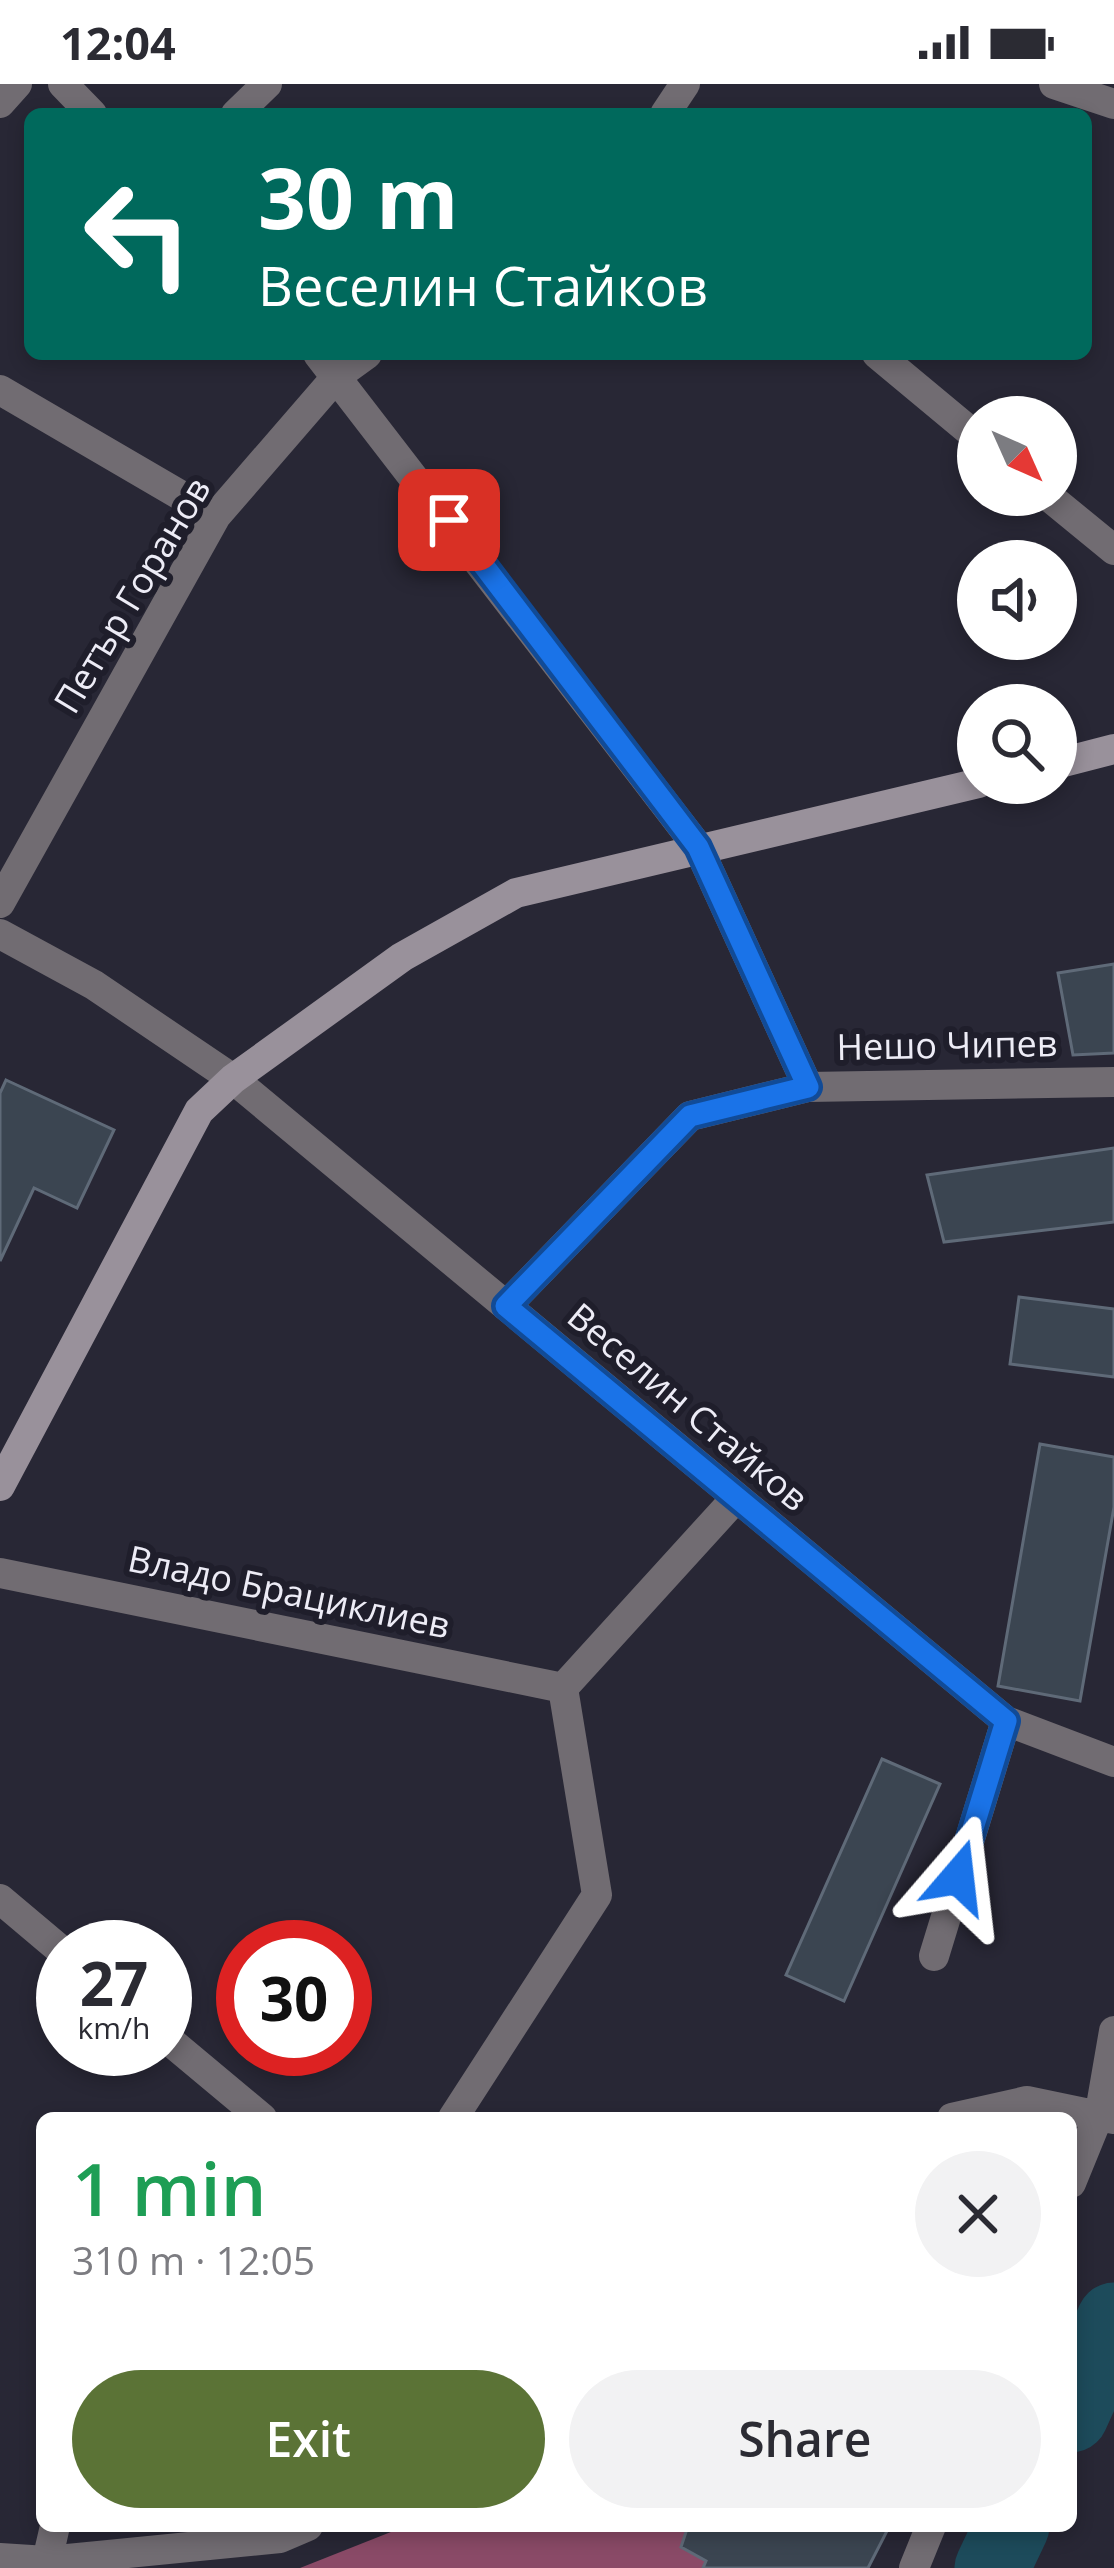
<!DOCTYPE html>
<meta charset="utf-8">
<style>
:root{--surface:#fff;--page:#f2f2f3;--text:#2b2b33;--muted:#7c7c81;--accent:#5b7336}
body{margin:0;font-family:"Open Sans",sans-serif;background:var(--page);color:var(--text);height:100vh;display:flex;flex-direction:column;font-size:45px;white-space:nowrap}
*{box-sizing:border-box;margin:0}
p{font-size:39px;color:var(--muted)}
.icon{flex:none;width:66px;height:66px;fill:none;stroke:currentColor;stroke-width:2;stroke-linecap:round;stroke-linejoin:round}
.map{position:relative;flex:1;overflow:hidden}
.sheet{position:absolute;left:36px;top:2028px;width:1041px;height:420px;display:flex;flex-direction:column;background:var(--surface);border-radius:18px;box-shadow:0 6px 18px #0003}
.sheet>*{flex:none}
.top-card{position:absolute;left:24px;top:24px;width:1068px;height:252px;border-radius:18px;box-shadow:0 6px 18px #0003;background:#00695c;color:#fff;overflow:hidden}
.needle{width:78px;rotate:135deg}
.controls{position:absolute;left:957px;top:312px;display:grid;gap:24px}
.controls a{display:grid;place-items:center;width:120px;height:120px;border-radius:50%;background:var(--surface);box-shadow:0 6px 18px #0003;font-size:60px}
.speed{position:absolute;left:36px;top:1836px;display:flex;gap:24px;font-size:60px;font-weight:700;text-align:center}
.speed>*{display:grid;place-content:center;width:156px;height:156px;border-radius:50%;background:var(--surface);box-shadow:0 6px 18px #0003;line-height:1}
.speed small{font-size:30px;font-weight:400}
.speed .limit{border:18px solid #d22;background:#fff;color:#111}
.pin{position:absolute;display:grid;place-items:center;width:102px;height:102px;color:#fff;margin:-51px;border-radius:24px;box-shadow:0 6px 18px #0006}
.me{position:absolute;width:132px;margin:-66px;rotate:17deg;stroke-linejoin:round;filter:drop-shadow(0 0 9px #0008)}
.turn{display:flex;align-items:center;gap:42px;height:252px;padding:0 36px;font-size:54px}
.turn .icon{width:156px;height:156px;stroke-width:2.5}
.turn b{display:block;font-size:84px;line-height:102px}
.round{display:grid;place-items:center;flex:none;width:126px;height:126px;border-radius:63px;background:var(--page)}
.overview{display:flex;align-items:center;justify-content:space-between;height:204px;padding:0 36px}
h1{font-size:72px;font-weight:600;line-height:90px;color:#1e9e55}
.cta{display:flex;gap:24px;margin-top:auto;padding:24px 36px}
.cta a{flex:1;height:138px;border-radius:72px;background:var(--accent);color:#fff;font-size:48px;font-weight:600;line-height:138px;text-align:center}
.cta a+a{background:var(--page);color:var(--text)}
.status{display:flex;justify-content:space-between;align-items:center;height:84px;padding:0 60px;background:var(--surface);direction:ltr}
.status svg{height:33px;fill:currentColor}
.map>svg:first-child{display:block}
</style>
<div class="status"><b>12:04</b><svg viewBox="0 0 49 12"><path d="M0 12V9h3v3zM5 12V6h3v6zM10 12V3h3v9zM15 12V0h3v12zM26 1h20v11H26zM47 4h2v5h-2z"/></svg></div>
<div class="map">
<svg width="1114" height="2484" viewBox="0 0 1114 2484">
<rect width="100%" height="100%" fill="#282735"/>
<!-- forest -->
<path fill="#8a4a67" d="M406 2442H884L865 2484H300Z"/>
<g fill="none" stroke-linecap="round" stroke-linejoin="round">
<!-- river -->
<path stroke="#1d4b5b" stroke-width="75" d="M1071 2331 1114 2236
M992 2484 1012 2442"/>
</g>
<!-- building -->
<path fill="#3b4551" stroke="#5f6a78" stroke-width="3" d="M1114 880V969L1073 971 1058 889Z
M6 996 114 1046 77 1124 34 1104 0 1177V1009Z
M1114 1064V1138L944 1158 927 1091Z
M1019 1213 1114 1225V1293L1010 1280Z
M1040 1360 1114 1373V1423L1080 1617 998 1602Z
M882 1675 940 1700 844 1917 786 1891Z
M688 2442H882L888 2445 868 2484H703L706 2477 681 2463Z"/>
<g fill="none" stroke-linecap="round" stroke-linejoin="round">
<!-- street -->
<path stroke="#716c72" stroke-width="30" d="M63 0 92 30
M1054 0 1114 20
M0 19 17 0
M236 30 267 0
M665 30 685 0
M318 270 698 763 808 1003
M877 270 978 354
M0 306 216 432
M1047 411 1114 466
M0 819 216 432 338 291 367 270
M0 850 94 901 233 995 1006 1637 934 1872
M506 1222 690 1032 808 1003 1114 998
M0 1489 563 1604
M1006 1637 1114 1678
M0 1815 63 1868
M165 1953 262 2034
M453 2034 597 1811 563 1604 736 1414
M952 2034 1027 2017 1114 2035
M1071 2099 1100 2028 1114 1947
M0 2474 47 2477 280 2454 308 2442
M47 2477 55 2442
M914 2484 931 2442"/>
<!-- secondary -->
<path stroke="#99919b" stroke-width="30" d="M1056 680 1114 665
M0 1402 199 1027 233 995 402 873 516 809 979 699"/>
</g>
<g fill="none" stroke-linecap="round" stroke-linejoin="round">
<defs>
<path id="route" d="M449 436 698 763 808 1003 690 1032 506 1222 1006 1637 958 1793"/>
</defs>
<!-- route casing -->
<use href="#route" stroke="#114b97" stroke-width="30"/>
<!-- route -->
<use href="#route" stroke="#1a73e8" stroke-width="21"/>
</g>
<g text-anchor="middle" stroke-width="12" stroke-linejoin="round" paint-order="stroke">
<!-- street labels -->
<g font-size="36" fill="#edecf6" stroke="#1f1e2b">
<text transform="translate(132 511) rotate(-59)" y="13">Петър Горанов</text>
<text transform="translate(947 961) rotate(-1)" y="13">Нешо Чипев</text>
<text transform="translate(688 1323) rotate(40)" y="13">Веселин Стайков</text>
<text transform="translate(289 1508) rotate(12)" y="13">Владо Брациклиев</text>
</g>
</g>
</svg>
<div class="controls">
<a><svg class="needle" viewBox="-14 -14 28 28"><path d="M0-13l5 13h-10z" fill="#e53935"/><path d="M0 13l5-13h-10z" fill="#7c7c81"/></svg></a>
<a><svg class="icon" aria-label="sound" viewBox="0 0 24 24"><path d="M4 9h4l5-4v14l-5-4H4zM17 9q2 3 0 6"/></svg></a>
<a><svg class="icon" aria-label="search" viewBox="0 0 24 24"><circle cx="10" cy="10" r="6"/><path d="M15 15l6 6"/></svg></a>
</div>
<div class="speed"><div>27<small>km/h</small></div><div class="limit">30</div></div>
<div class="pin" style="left:449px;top:436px;background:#d93025"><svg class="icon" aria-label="arrive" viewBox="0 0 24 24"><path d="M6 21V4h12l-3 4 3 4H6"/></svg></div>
<svg class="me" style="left:958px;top:1793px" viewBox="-20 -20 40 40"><path d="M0-17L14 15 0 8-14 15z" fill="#1a73e8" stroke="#fff" stroke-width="4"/></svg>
<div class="top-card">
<div class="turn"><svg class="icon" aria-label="left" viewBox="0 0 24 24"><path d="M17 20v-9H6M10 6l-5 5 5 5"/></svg><div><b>30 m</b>Веселин Стайков</div></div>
</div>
<section class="sheet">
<div class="overview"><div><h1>1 min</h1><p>310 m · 12:05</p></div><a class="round"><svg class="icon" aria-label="close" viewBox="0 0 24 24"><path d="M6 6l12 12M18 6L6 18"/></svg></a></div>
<div class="cta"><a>Exit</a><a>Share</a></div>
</section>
</div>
